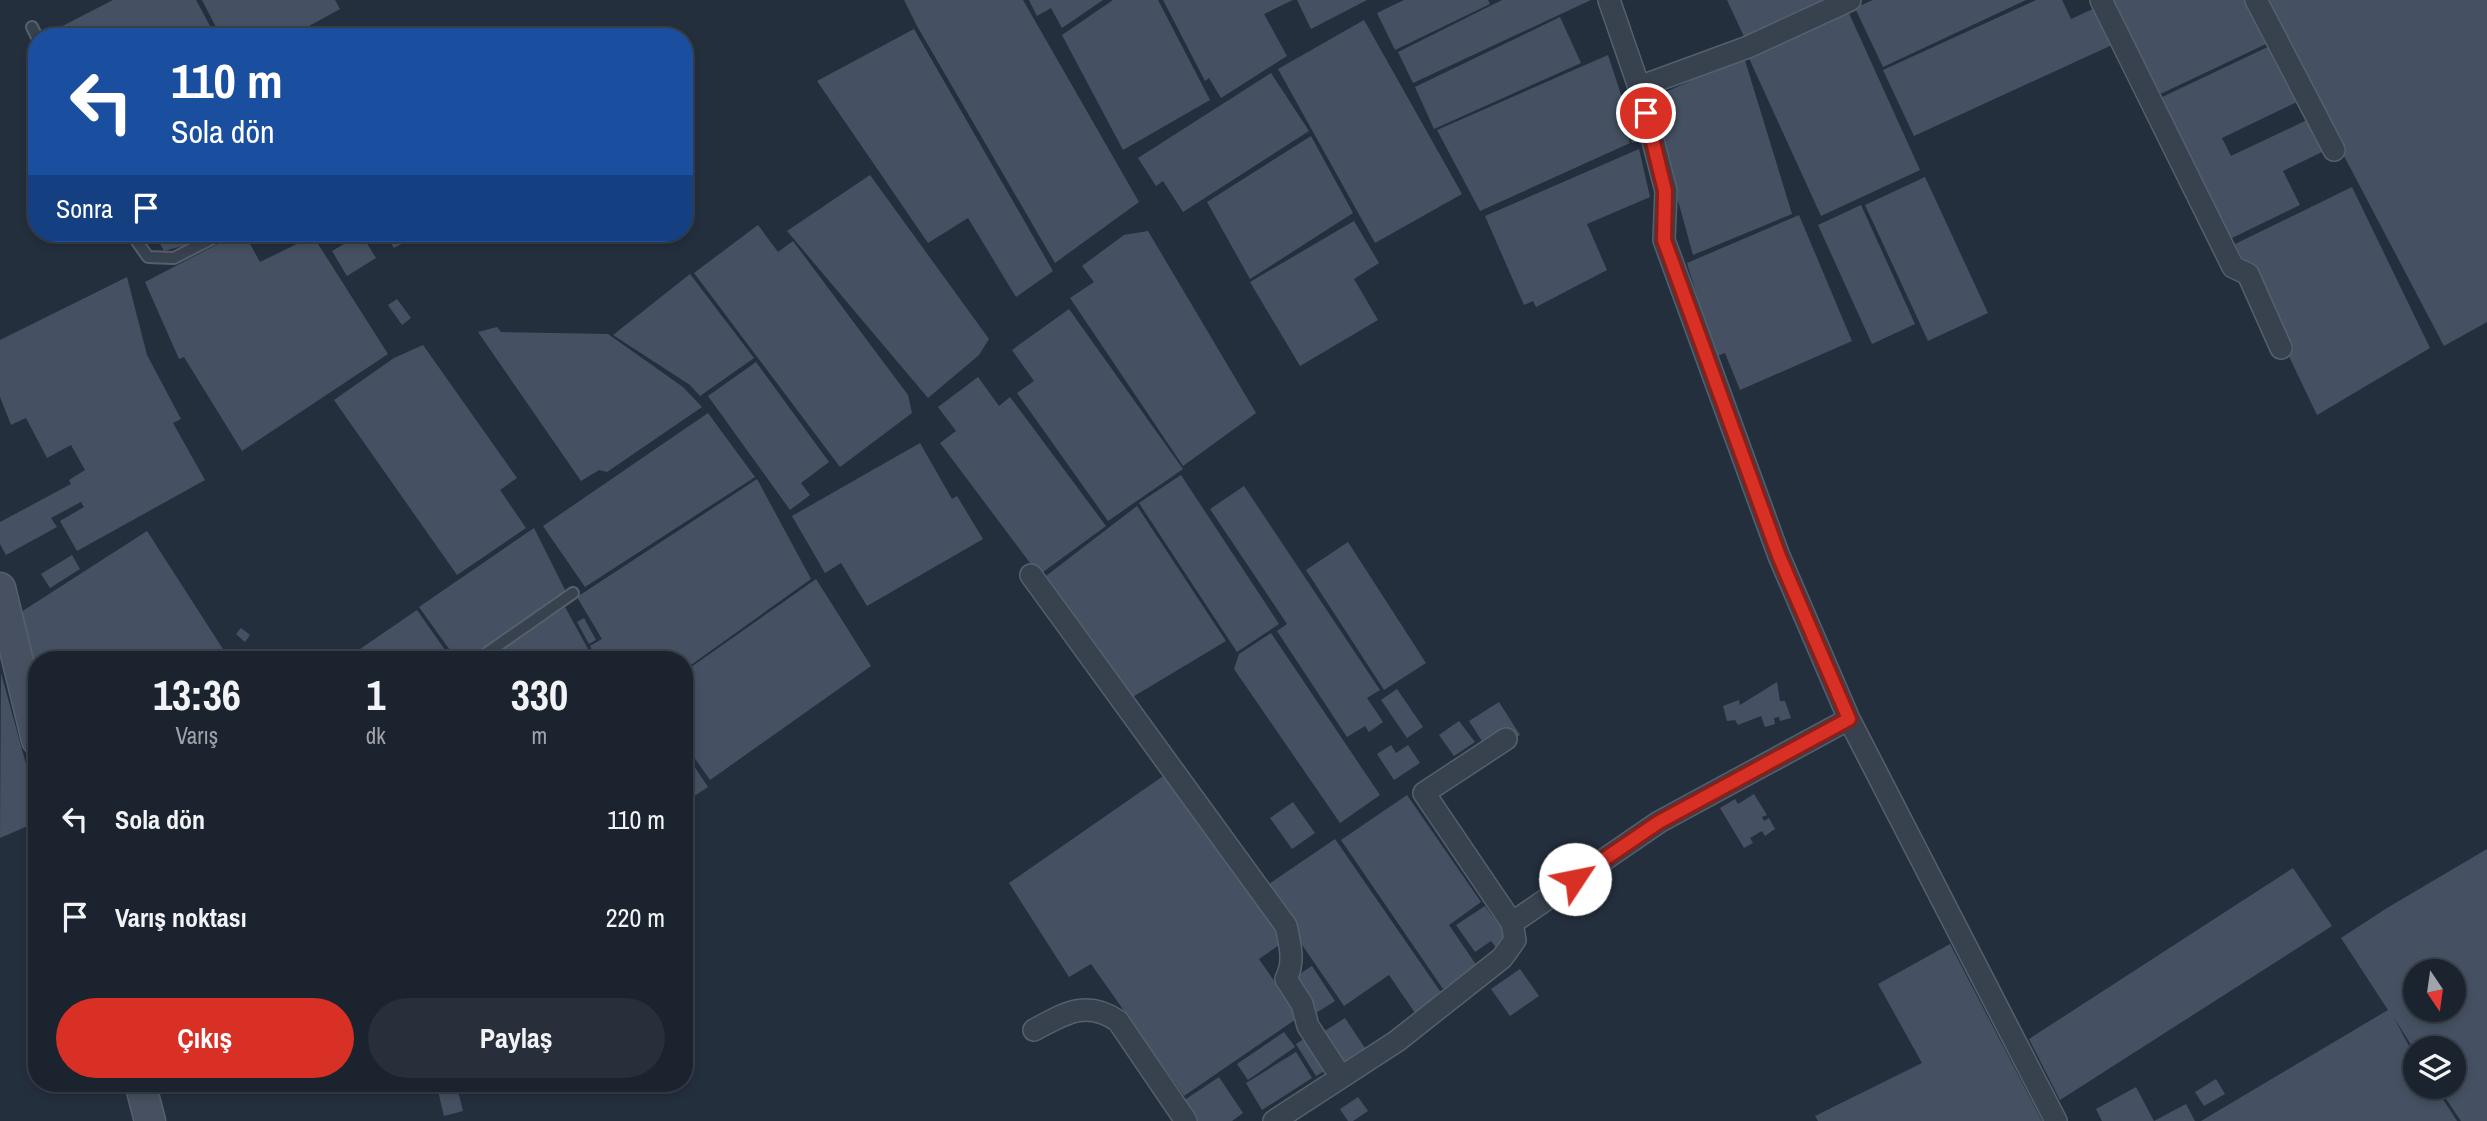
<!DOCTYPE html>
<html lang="tr">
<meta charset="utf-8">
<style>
:root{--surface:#1b232e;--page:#282f3a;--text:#f1f3f6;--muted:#a0a4aa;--line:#39404a;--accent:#d93025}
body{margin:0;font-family:"Archivo Narrow",sans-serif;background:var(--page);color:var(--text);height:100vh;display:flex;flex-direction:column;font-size:26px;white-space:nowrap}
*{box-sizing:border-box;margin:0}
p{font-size:23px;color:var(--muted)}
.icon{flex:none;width:38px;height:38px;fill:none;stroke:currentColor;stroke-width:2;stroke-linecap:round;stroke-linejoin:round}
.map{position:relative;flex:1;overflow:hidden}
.side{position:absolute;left:28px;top:651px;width:665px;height:441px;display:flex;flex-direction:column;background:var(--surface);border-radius:28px;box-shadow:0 4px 10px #0003,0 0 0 2px var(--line)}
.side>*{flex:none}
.banner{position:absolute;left:28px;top:28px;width:665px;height:214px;border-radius:28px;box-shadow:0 4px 10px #0003,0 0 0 2px var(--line);background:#1a4fa0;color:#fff;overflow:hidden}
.needle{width:46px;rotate:167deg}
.fabs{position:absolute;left:2403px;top:959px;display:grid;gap:14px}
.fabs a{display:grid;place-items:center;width:63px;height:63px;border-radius:50%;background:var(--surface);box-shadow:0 4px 10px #0003,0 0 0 2px var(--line);font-size:35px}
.pin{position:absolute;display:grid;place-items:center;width:60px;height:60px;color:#fff;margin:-30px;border:4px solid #fff;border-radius:50%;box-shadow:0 2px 7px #0007}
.me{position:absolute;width:77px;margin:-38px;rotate:56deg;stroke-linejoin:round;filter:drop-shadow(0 0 5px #0008)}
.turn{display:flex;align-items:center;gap:24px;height:147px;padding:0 28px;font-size:32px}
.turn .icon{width:91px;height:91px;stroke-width:2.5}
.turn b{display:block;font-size:49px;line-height:60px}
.then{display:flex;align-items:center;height:66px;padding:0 28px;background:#0003;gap:14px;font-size:26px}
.eta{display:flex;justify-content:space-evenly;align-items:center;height:119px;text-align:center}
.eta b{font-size:42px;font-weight:800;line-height:49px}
.action{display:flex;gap:14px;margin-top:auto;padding:14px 28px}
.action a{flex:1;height:80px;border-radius:42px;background:var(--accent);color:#fff;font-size:28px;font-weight:800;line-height:80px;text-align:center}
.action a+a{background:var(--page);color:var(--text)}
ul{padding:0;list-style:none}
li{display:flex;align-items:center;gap:21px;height:98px;padding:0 28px}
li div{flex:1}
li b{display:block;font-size:26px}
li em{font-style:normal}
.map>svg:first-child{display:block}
</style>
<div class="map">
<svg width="2487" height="1121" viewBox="0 0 2487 1121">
<rect width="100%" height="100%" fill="#242f3e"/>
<!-- building -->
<path fill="#455162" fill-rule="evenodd" d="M113 0H196L216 37H49L47 34Z
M202 0H335L340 9 289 37H221Z
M904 0H1023L1139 202 1055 263 917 26Z
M1029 0H1103L1062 28 1051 8 1037 16Z
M1113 0H1158L1210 100 1123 150 1062 35Z
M1163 0H1293L1264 14 1287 56 1221 98 1209 78 1205 81Z
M1297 0H1367L1311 29Z
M1404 0H1488L1490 4 1395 50 1377 13Z
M1502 0H1591L1413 83 1398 52Z
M1727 0H1835L1746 41Z
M1873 0H2026L1883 67 1855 8Z
M2036 0H2062L2071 19 2095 8 2112 45 1914 136 1883 70Z
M2108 0H2245L2266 44 2154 97Z
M2262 0H2487V322L2444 346Z
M1848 11 1920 170 1821 216 1748 56Z
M1560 17 1581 63 1434 129 1415 87Z
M1364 20 1462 194 1375 243 1278 69Z
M609 27 617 37H593Z
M914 29 1053 271 1016 297 968 218 928 243 817 81Z
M2274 44 2301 100 2222 138 2231 156 2309 119 2324 151 2283 171 2300 205 2226 241 2158 99Z
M1608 55 1630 122 1624 124 1630 143 1480 211 1437 130Z
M1744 57 1792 214 1693 255 1650 99Z
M1271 73 1309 131 1183 212 1163 181 1156 186 1138 158Z
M1635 123 1640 141 1632 143 1626 126Z
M1311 136 1353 213 1250 279 1207 202Z
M1639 149 1650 197 1587 224 1607 270 1536 307 1533 301 1524 305 1485 216Z
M870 175 989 339 979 355 928 398 787 231Z
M1925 177 1988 313 1928 341 1865 205Z
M2352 187 2430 348 2317 415 2235 244Z
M1861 205 1915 324 1872 344 1818 225Z
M1799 215 1852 341 1740 390 1725 353 1715 357 1687 263Z
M1354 221 1379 263 1354 279 1378 320 1300 366 1250 282Z
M758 225 778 252 793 241 908 395 912 413 840 467 694 273Z
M1148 231 1256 413 1183 466 1070 298 1094 282 1082 266 1124 235Z
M154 233H208L186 245 164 251Z
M239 233H244L260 262 313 236 388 354 242 451 184 357 179 359 145 282Z
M384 233H422L394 248Z
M361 234 376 258 347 276 332 251Z
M690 274 754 358 700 396 690 385 613 335Z
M127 277 147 355 181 419 173 423 205 480 77 551 60 521 84 507 81 502 51 518 57 527 6 555 0 544V522L71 484 69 480 85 470 71 445 47 458 26 418 11 425 0 397V340Z
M397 299 411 318 402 325 388 305Z
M1069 309 1183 469 1108 521 1017 393 1034 381 1012 350Z
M497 327 501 332 608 334 683 387 702 407 607 472 599 470 581 481 478 332Z
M423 345 517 478 500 490 526 528 457 575 334 400 394 358Z
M756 362 829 462 801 483 810 495 790 510 708 396Z
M978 377 999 406 1010 397 1106 526 1039 575 940 443 956 431 938 407Z
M708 413 755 477 585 587 543 526Z
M920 443 952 499 957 496 983 539 867 606 841 563 825 573 792 516Z
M1181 475 1279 624 1237 652 1139 503Z
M757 479 811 579 684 670V660H598L590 646 602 639 577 597Z
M1244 486 1380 690 1367 698 1383 722 1369 732 1365 726 1347 737 1277 631 1287 624 1210 509Z
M1137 506 1226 641 1131 698 1042 579Z
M534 528 566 592 470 660H457L419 607Z
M147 531 230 660H37V690L18 614Z
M1348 542 1426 663 1384 690 1306 570Z
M72 555 80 569 50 588 41 574Z
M816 579 871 666 710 780 684 743V672Z
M565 607 594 660H488Z
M417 610 452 660H344Z
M584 618 596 640 589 644 577 622Z
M241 628 250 635 245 642 236 634Z
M1271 633 1380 795 1340 823 1234 669 1239 654Z
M266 649 272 660H250Z
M1 673 37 804V822L0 838Z
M1777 682 1780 701H1785L1791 718 1780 721 1779 717 1774 718 1775 724 1765 727 1761 716 1738 725 1735 720 1727 721 1723 706 1739 700 1740 705Z
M1397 689 1423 727 1407 738 1381 700Z
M1499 702 1520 735 1510 741 1489 743 1486 738 1482 741 1469 721Z
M1459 721 1475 742 1454 756 1439 735Z
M1391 745 1396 753 1408 745 1420 763 1394 780 1377 754Z
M684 751 708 787 684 803Z
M1169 772 1279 929 1282 943 1259 959 1299 1017 1184 1096 1091 964 1069 977 1009 883Z
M1754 794 1767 815 1762 817 1764 821 1769 818 1775 829 1765 836 1762 831 1750 838 1753 843 1744 848 1720 808 1735 799 1738 804Z
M1407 795 1481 902 1449 925 1477 966 1443 989 1341 840Z
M1293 802 1315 833 1292 849 1270 818Z
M1335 839 1442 994 1415 1013 1389 975 1344 1006 1263 888Z
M2487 849V1121H2461L2438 1087H2454V1048H2415V1051L2394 1018 2415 1057V1087H2435L2457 1121H2201L2388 1010 2341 938 2387 908ZM2415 971H2454V1010H2415Z
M2293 868 2332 926 2060 1100 2029 1039Z
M1485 906 1510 940 1497 949 1491 941 1475 952 1456 925Z
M1950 944 2042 1121H1818L1815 1116 1922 1063 1878 984Z
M1312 966 1335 1001 1316 1013 1293 978Z
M1520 969 1539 996 1510 1016 1491 989Z
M1345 1018 1369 1054 1344 1070 1320 1034Z
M1284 1032 1295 1047 1248 1080 1237 1064Z
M1310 1035 1330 1068 1316 1076 1296 1044Z
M1296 1052 1312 1078 1262 1110 1246 1083Z
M1219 1077 1243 1113 1232 1121H1196L1183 1101Z
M2216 1079 2225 1094 2204 1106 2195 1092Z
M436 1083H456L463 1111 444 1116Z
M2136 1087 2154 1121H2102L2096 1109Z
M1358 1097 1368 1111 1353 1121H1348L1340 1109Z
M2186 1104 2195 1121H2154Z"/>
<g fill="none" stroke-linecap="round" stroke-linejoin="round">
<defs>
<path id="lane" d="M32 27 37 37
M131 233 148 257 174 258 223 233
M477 660 573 593"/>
<path id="street" d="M1609 0 1639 87 1666 191 1664 240 1779 556 1849 719 2056 1121
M2101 0 2233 267 2248 274 2281 348
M2256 0 2334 150
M1639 87 1748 47 1850 0
M1031 575 1286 926C1290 945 1295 961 1286 979L1302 1004 1308 1026 1341 1077
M1506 739 1424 793 1512 923
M1034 1030C1064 1014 1086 999 1118 1021L1186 1121
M1274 1121 1397 1041 1502 958 1515 940 1512 923 1659 822 1849 719"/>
<path id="secondary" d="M0 588 37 740
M140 1083 150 1121"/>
</defs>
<!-- lane casing -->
<use href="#lane" stroke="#565f6c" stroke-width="14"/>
<!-- street casing -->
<use href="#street" stroke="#565f6c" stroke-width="24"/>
<!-- secondary casing -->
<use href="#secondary" stroke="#565f6c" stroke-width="33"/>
<!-- lane -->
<use href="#lane" stroke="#38414e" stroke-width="10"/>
<!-- street -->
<use href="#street" stroke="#38414e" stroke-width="21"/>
<!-- secondary -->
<use href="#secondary" stroke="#465061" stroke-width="30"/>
</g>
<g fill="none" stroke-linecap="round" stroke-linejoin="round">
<defs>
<path id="route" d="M1575 879 1659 822 1849 719 1779 556 1664 240 1665 191 1646 113"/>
</defs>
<!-- route casing -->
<use href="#route" stroke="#8d1f18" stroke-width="18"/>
<!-- route -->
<use href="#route" stroke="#d93025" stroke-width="12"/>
</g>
</svg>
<div class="fabs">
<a><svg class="needle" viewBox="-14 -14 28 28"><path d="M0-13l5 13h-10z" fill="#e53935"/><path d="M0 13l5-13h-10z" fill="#a0a4aa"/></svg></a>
<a><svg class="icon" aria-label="layers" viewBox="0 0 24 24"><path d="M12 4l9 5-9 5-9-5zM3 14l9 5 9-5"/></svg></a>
</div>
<div class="pin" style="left:1646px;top:113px;background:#d93025"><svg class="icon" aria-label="arrive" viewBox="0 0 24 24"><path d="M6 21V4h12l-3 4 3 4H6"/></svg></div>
<svg class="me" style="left:1575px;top:879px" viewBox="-20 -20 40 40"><circle r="19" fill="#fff"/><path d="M0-13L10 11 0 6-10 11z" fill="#d93025"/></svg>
<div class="banner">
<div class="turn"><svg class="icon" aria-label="left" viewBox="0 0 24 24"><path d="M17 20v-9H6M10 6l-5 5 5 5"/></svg><div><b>110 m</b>Sola dön</div></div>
<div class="then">Sonra<svg class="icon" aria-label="arrive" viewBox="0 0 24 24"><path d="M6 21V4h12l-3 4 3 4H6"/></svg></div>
</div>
<section class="side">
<div class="eta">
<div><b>13:36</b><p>Varış</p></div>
<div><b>1</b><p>dk</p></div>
<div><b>330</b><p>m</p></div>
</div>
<ul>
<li><svg class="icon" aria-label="left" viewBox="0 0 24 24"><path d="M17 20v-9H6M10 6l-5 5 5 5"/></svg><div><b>Sola dön</b></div><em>110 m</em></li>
<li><svg class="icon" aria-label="arrive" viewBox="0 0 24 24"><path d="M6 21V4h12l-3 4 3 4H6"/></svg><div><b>Varış noktası</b></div><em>220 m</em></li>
</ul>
<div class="action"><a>Çıkış</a><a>Paylaş</a></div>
</section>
</div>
